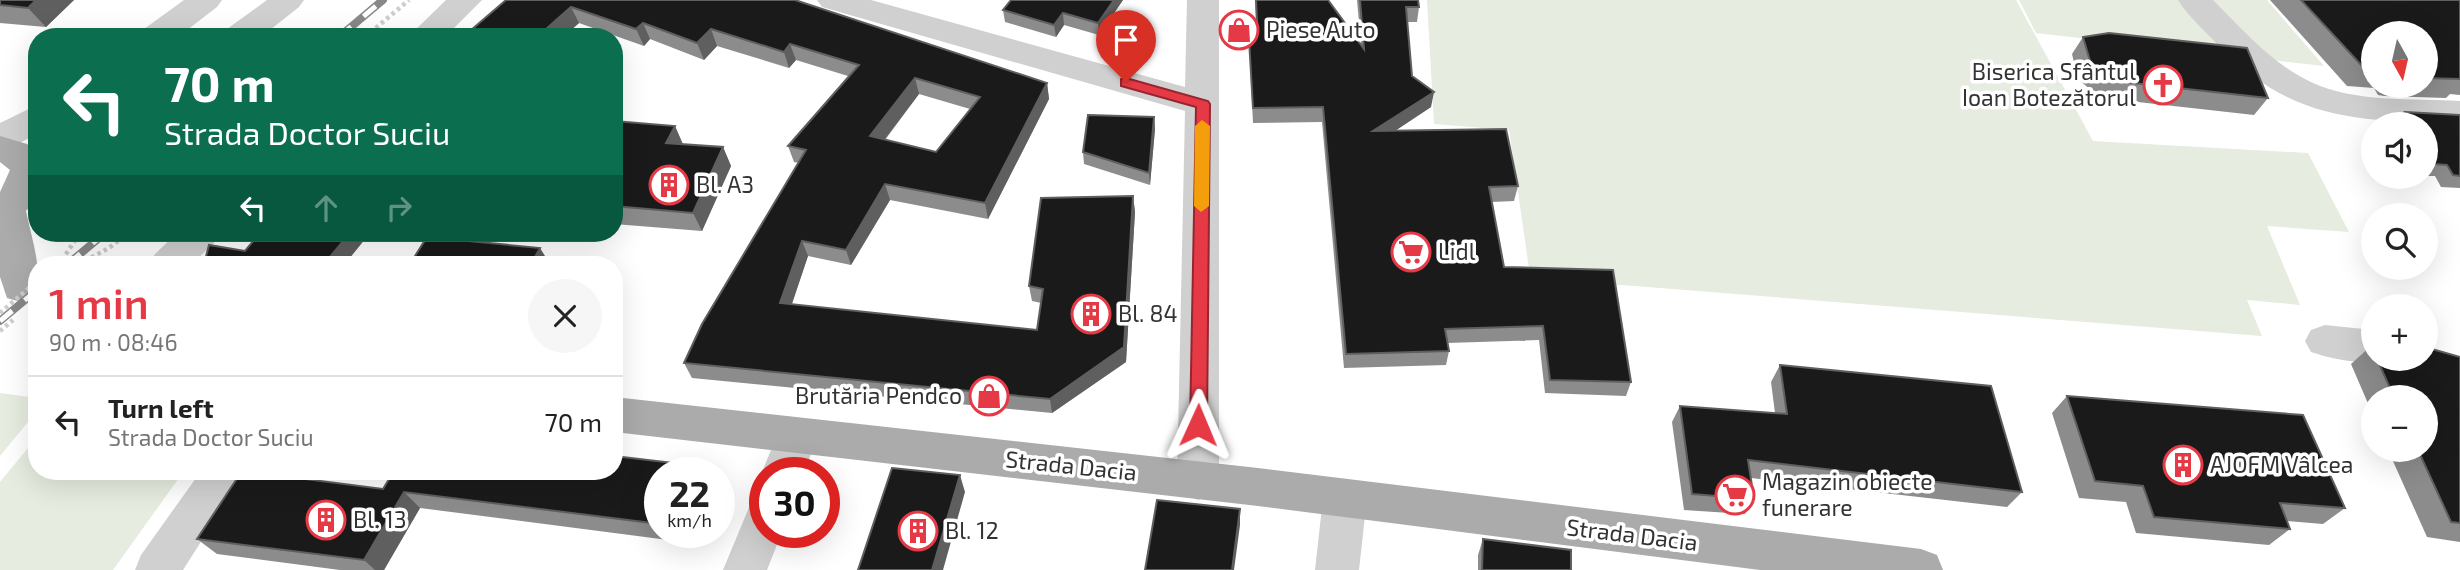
<!DOCTYPE html>
<meta charset="utf-8">
<style>
:root{--surface:#fff;--page:#f6f6f6;--text:#222;--muted:#767676;--line:#e0e0e0;--accent:#e63946}
body{margin:0;font-family:"Exo 2",sans-serif;background:var(--page);color:var(--text);height:100vh;display:flex;flex-direction:column;font-size:26px;white-space:nowrap}
*{box-sizing:border-box;margin:0}
p{font-size:23px;color:var(--muted)}
.icon{flex:none;width:38px;height:38px;fill:none;stroke:currentColor;stroke-width:2;stroke-linecap:round;stroke-linejoin:round}
.map{position:relative;flex:1;overflow:hidden}
.details{position:absolute;left:28px;top:256px;width:595px;height:224px;display:flex;flex-direction:column;background:var(--surface);border-radius:28px;box-shadow:0 7px 28px #0002}
.details>*{flex:none}
.hud{position:absolute;left:28px;top:28px;width:595px;height:214px;border-radius:28px;box-shadow:0 7px 28px #0002;background:#0b6e4f;color:#fff;overflow:hidden}
.needle{width:46px;rotate:172deg}
.fabs{position:absolute;left:2361px;top:21px;display:grid;gap:14px}
.fabs a{display:grid;place-items:center;width:77px;height:77px;border-radius:50%;background:var(--surface);box-shadow:0 7px 28px #0002;font-size:35px}
.speed{position:absolute;left:644px;top:457px;display:flex;gap:14px;font-size:35px;font-weight:700;text-align:center}
.speed>*{display:grid;place-content:center;width:91px;height:91px;border-radius:50%;background:var(--surface);box-shadow:0 7px 28px #0002;line-height:1}
.speed small{font-size:18px;font-weight:400}
.speed .limit{border:10px solid #d22;background:#fff;color:#111}
.pin{position:absolute;display:grid;place-items:center;width:60px;height:60px;color:#fff;margin:-72px -30px;border-radius:50% 50% 50% 0;rotate:-45deg;box-shadow:0 0 7px #0007}
.pin .icon{rotate:45deg}
.me{position:absolute;width:77px;margin:-38px;rotate:1deg;stroke-linejoin:round;filter:drop-shadow(0 0 5px #0008)}
.turn{display:flex;align-items:center;gap:24px;height:147px;padding:0 21px;font-size:32px}
.turn .icon{width:91px;height:91px;stroke-width:2.5}
.turn b{display:block;font-size:49px;line-height:60px}
.lanes{display:flex;align-items:center;height:66px;padding:0 21px;background:#0003;justify-content:center;gap:35px;direction:ltr}
.lanes .off{opacity:.35}
.round{display:grid;place-items:center;flex:none;width:74px;height:74px;border-radius:37px;background:var(--page)}
.head{display:flex;align-items:center;justify-content:space-between;height:119px;padding:0 21px}
h1{font-size:42px;font-weight:600;line-height:52px;color:var(--accent)}
ul{padding:0;list-style:none}
li{display:flex;align-items:center;gap:21px;height:91px;padding:0 21px;border-top:2px solid var(--line)}
li div{flex:1}
li b{display:block;font-size:26px}
li em{font-style:normal}
.map>svg:first-child{display:block}
</style>
<div class="map">
<svg width="2460" height="570" viewBox="0 0 2460 570">
<rect width="100%" height="100%" fill="#fff"/>
<!-- green -->
<path fill="#e6ecdf" d="M1427 0H2016L2093 141 2308 153 2349 232 2267 226 2300 305 2247 300 2262 336 1622 285 1531 282 1509 130 1434 124Z
M2019 0H2267L2324 66 2036 33Z
M0 393 37 398V411L0 456Z
M37 437V471H184L113 570H0V482Z"/>
<g fill="none" stroke-linecap="round" stroke-linejoin="round">
<!-- path -->
<path stroke="#cdcdcd" stroke-width="4.5" stroke-dasharray="3.5 3.5" stroke-linecap="butt" d="M365 37 409 0
M62 260 80 233
M79 264 109 248 128 233
M0 331 13 320"/>
<!-- minor -->
<path fill="#d0d0d0" fill-rule="evenodd" d="M184 0H222L217 7 178 37H140L144 29Z
M267 0H304L299 7 261 37H223L227 29Z
M446 0H482L445 37H408Z
M817 0H871L1185 87 1187 0H1219V481L1213 494 1198 500 1183 494 1177 481 1185 111 822 7Z
M2178 0H2213C2243 30 2272 64 2311 82 2355 103 2412 98 2460 101V125C2358 119 2294 124 2217 44 2204 30 2188 16 2178 0Z
M37 105V134L0 153V123Z
M177 233H220L214 243 192 264H149L155 254Z
M2325 325 2373 330V359H2383C2362 366 2332 359 2311 352L2305 341 2311 330Z
M797 418 812 423 818 436 804 472H765V479L762 472 782 423Z
M201 471H246L183 570H135L141 555Z
M1345 479 1360 484 1367 498 1359 570H1315L1323 498 1330 484Z
M765 500V532H782L767 570H723L750 505Z"/>
<!-- major -->
<path fill="#ababab" fill-rule="evenodd" d="M0 136 27 144 37 153V198L26 211C31 236 44 273 35 298L21 302 7 298 0 277V192L10 170 0 162Z
M614 397 1258 468 1921 549 1937 555 1943 570H1760L1258 506 614 432Z"/>
<defs>
<path id="rail" d="M339 37 383 0
M68 264 105 233
M0 321 37 290"/>
</defs>
<!-- rail casing -->
<use href="#rail" stroke="#888" stroke-width="8"/>
<!-- rail -->
<use href="#rail" stroke="#fff" stroke-width="5" stroke-dasharray="16" stroke-linecap="butt"/>
<!-- path-bridge -->
<path stroke="#cdcdcd" stroke-width="4.5" stroke-dasharray="3.5 3.5" stroke-linecap="butt" d="M57 264 62 260
M0 313 37 281"/>
</g>
<!-- wall -->
<path fill="#8c8c8c" fill-rule="evenodd" d="M0 0H74L46 27 0 23Z
M506 0H795L1047 83 1049 99 988 219 890 200 851 265 808 256 792 304 1037 330 1041 303 1032 301 1029 286 1133 196 1135 212 1126 362 1052 413 692 378 684 363 799 163 794 162 788 146 848 76 796 60 789 68 717 46 704 60 650 39 644 46 579 23 563 37H463ZM919 94 970 109 936 152 885 140Z
M1123 0 1099 35 1064 25 1056 37 1005 22 1003 10Z
M1255 0H1328L1361 45 1357 0H1418L1419 7 1417 22H1407L1412 76 1431 107 1395 131 1518 186 1514 201 1492 202 1504 267 1631 382 1626 396 1545 393 1539 340 1447 343 1449 351 1446 365 1344 368 1322 122 1253 123 1248 22 1256 21Z
M2270 0H2460V95L2450 94 2446 98 2384 96 2378 95 2374 88 2347 86ZM2373 33H2426V86H2373Z
M2083 37 2268 98 2254 115 2111 99 2092 91 2078 79 2072 54Z
M2405 112 2460 115V188L2441 187 2435 176H2426V124H2394Z
M1154 117 1155 129 1150 185 1084 164 1083 152Z
M614 121 675 126 683 144 723 147 731 166 702 231 614 224Z
M2371 346H2373V359H2426L2460 357V542L2427 537 2388 450H2426V397H2373V415L2351 364Z
M1780 365 2022 492 2007 507 1751 478 1754 499 1745 514 1684 510 1672 422 1680 406 1775 413 1771 382Z
M2067 396 2345 508 2323 524 2287 521 2290 529 2269 545 2136 533 2126 502 2079 498 2052 413Z
M660 472V532H680L676 541 420 508 384 570H340L217 554 197 539 383 489Z
M1483 539 1571 570H1478V555Z"/>
<!-- shaded-wall -->
<path fill="#5f5f5f" d="M36 0H74L46 27 28 8Z
M1114 0H1123L1099 35 1098 23Z
M571 7 579 23 563 37H537Z
M1063 13 1064 25 1056 37 1054 25Z
M643 23 650 39 644 46 636 29Z
M711 29 717 46 704 60 697 43Z
M790 44 796 60 789 68 784 52Z
M915 78 919 94 875 152 870 136Z
M1047 83 1049 99 988 219 985 203Z
M1434 92 1431 107 1372 146 1373 131Z
M1154 117 1155 129 1150 185 1149 173Z
M675 126 683 145 666 143Z
M723 147 731 166 702 231 693 213Z
M885 184 890 200 851 265 846 250Z
M1133 196 1135 212 1126 362 1052 413 1050 399Z
M350 233H370L345 264H324Z
M802 241 808 256 787 318 780 303Z
M540 248 550 264H531Z
M691 465 695 472H688Z
M960 475 965 492 943 570H932Z
M404 492 420 508 384 570H375L364 560Z
M1240 509V525L1234 570H1232Z
M670 532H680L676 541Z"/>
<!-- building -->
<path fill="#1a1a1a" stroke="#5f5f5f" stroke-width="2" fill-rule="evenodd" d="M0 0H36L28 8 0 5Z
M506 0H795L1047 83 985 203 885 184 846 250 802 241 780 303 1037 330 1043 289 1029 286 1041 198 1133 196 1124 347 1050 399 684 363 702 324 806 150 788 146 859 65 790 44 784 52 711 29 697 43 643 23 636 29 571 7 537 37H463ZM915 78 980 97 936 152 870 136Z
M1011 0H1114L1098 23 1063 13 1054 25 1003 10Z
M1256 0H1328L1364 49 1360 0H1418L1419 7H1406L1412 76 1434 92 1373 131 1506 129 1518 186 1489 187 1504 267 1613 270 1631 382 1550 380 1543 326 1445 329 1449 351 1346 354 1323 107 1253 108 1248 22 1257 21Z
M2301 0H2460V79L2426 78V33H2373V68L2363 67Z
M2109 33 2247 48 2268 98 2124 82 2104 74 2090 61 2083 37Z
M2405 112 2460 115V176L2453 175 2447 165 2434 164 2426 148V124H2412Z
M1088 115 1154 117 1149 173 1083 152Z
M614 121 675 126 666 143 723 147 693 213 614 206Z
M260 233H350L324 264H204L209 245 245 251Z
M427 237 540 248 531 264H534H410Z
M2426 348 2432 349 2460 357V523L2451 522 2418 450H2426V397H2394L2377 359H2426Z
M1780 365 1991 386 2022 492 1748 460 1754 499 1692 494 1680 406 1787 414Z
M2067 396 2303 415 2345 508 2280 503 2290 529 2154 517 2143 486 2095 481Z
M614 456 691 465 688 472H660V524L404 492 364 560 197 539 242 471 383 489 394 471H614Z
M892 468 960 475 932 570H858Z
M1157 500 1240 509 1232 570H1145Z
M1483 539 1571 550V570H1482Z"/>
<!-- route -->
<path fill="#e63946" stroke="#96252e" stroke-width="2" d="M1126 78 1208 101 1210 104 1207 425 1198 432 1190 425 1196 107 1121 86V79Z"/>
<!-- slow -->
<path fill="#f59e0b" d="M1202 120 1210 126 1209 206 1201 212 1194 206 1195 126Z"/>
<!-- icons -->
<defs>
<symbol id="shop-ring" viewBox="-11 -11 22 22"><circle r="9.5" fill="#fff" stroke="#e63946" stroke-width="1.5"/><path d="M-5-2.5h2.3a2.7 3.5 0 0 1 5.4 0H5L5.5 6h-11ZM-1.5-2.5h3a1.5 2.3 0 0 0-3 0Z" fill="#e63946"/></symbol>
<symbol id="church-ring" viewBox="-11 -11 22 22"><circle r="9.5" fill="#fff" stroke="#e63946" stroke-width="1.5"/><path d="M-1.2-6h2.4v3.5h3.3v2.4h-3.3V6h-2.4V-.1h-3.3v-2.4h3.3Z" fill="#e63946"/></symbol>
<symbol id="building-ring" viewBox="-11 -11 22 22"><circle r="9.5" fill="#fff" stroke="#e63946" stroke-width="1.5"/><path d="M-4-6H4V6H1V3H-1V6H-4ZM-2.5-4.3h1.7v1.8h-1.7ZM.8-4.3h1.7v1.8H.8ZM-2.5-1h1.7V.8h-1.7ZM.8-1h1.7V.8H.8Z" fill="#e63946"/></symbol>
<symbol id="supermarket-ring" viewBox="-11 -11 22 22"><circle r="9.5" fill="#fff" stroke="#e63946" stroke-width="1.5"/><path d="M-6-5.5h2.5l.6 2H6L4.5 2H-2.5L-4.4-4H-6ZM-1.5 3.2a1.3 1.3 0 1 0 .1 0ZM3 3.2a1.3 1.3 0 1 0 .1 0Z" fill="#e63946"/></symbol>
</defs>
<g fill-rule="evenodd">
<use href="#shop-ring" x="1217" y="8" width="44" height="44"/>
<use href="#church-ring" x="2141" y="63" width="44" height="44"/>
<use href="#building-ring" x="647" y="163" width="44" height="44"/>
<use href="#supermarket-ring" x="1389" y="230" width="44" height="44"/>
<use href="#building-ring" x="1069" y="292" width="44" height="44"/>
<use href="#shop-ring" x="967" y="374" width="44" height="44"/>
<use href="#building-ring" x="2161" y="443" width="44" height="44"/>
<use href="#supermarket-ring" x="1713" y="473" width="44" height="44"/>
<use href="#building-ring" x="304" y="498" width="44" height="44"/>
<use href="#building-ring" x="896" y="509" width="44" height="44"/>
</g>
<g text-anchor="middle" stroke-width="7" stroke-linejoin="round" paint-order="stroke">
<!-- poi labels -->
<g font-size="23" fill="#333" stroke="#fff" text-anchor="start">
<text x="1266" y="38">Piese Auto</text>
<text x="2136" y="80" text-anchor="end">Biserica Sfântul<tspan x="2136" dy="26">Ioan Botezătorul</tspan></text>
<text x="696" y="193">Bl. A3</text>
<text x="1438" y="260">Lidl</text>
<text x="1118" y="322">Bl. 84</text>
<text x="962" y="404" text-anchor="end">Brutăria Pendco</text>
<text x="2210" y="473">AJOFM Vâlcea</text>
<text x="1762" y="490">Magazin obiecte<tspan x="1762" dy="26">funerare</tspan></text>
<text x="353" y="528">Bl. 13</text>
<text x="945" y="539">Bl. 12</text>
</g>
<!-- street labels -->
<g font-size="23" fill="#333" stroke="#fff">
<text transform="translate(1071 466) rotate(6)" y="8">Strada Dacia</text>
<text transform="translate(1632 535) rotate(7)" y="8">Strada Dacia</text>
</g>
</g>
</svg>
<div class="fabs">
<a><svg class="needle" viewBox="-14 -14 28 28"><path d="M0-13l5 13h-10z" fill="#e53935"/><path d="M0 13l5-13h-10z" fill="#767676"/></svg></a>
<a><svg class="icon" aria-label="sound" viewBox="0 0 24 24"><path d="M4 9h4l5-4v14l-5-4H4zM17 9q2 3 0 6"/></svg></a>
<a><svg class="icon" aria-label="search" viewBox="0 0 24 24"><circle cx="10" cy="10" r="6"/><path d="M15 15l6 6"/></svg></a>
<a>+</a>
<a>−</a>
</div>
<div class="speed"><div>22<small>km/h</small></div><div class="limit">30</div></div>
<div class="pin" style="left:1126px;top:82px;background:#d93025"><svg class="icon" aria-label="arrive" viewBox="0 0 24 24"><path d="M6 21V4h12l-3 4 3 4H6"/></svg></div>
<svg class="me" style="left:1198px;top:425px" viewBox="-20 -20 40 40"><path d="M0-17L14 15 0 8-14 15z" fill="#e63946" stroke="#fff" stroke-width="4"/></svg>
<div class="hud">
<div class="turn"><svg class="icon" aria-label="left" viewBox="0 0 24 24"><path d="M17 20v-9H6M10 6l-5 5 5 5"/></svg><div><b>70 m</b>Strada Doctor Suciu</div></div>
<div class="lanes"><svg class="icon" aria-label="left" viewBox="0 0 24 24"><path d="M17 20v-9H6M10 6l-5 5 5 5"/></svg><svg class="icon off" aria-label="ahead" viewBox="0 0 24 24"><path d="M12 20V5M6 11l6-6 6 6"/></svg><svg class="icon off" aria-label="right" viewBox="0 0 24 24"><path d="M7 20v-9h11M14 6l5 5-5 5"/></svg></div>
</div>
<section class="details">
<div class="head"><div><h1>1 min</h1><p>90 m · 08:46</p></div><a class="round"><svg class="icon" aria-label="close" viewBox="0 0 24 24"><path d="M6 6l12 12M18 6L6 18"/></svg></a></div>
<ul>
<li><svg class="icon" aria-label="left" viewBox="0 0 24 24"><path d="M17 20v-9H6M10 6l-5 5 5 5"/></svg><div><b>Turn left</b><p>Strada Doctor Suciu</p></div><em>70 m</em></li>
</ul>
</section>
</div>
